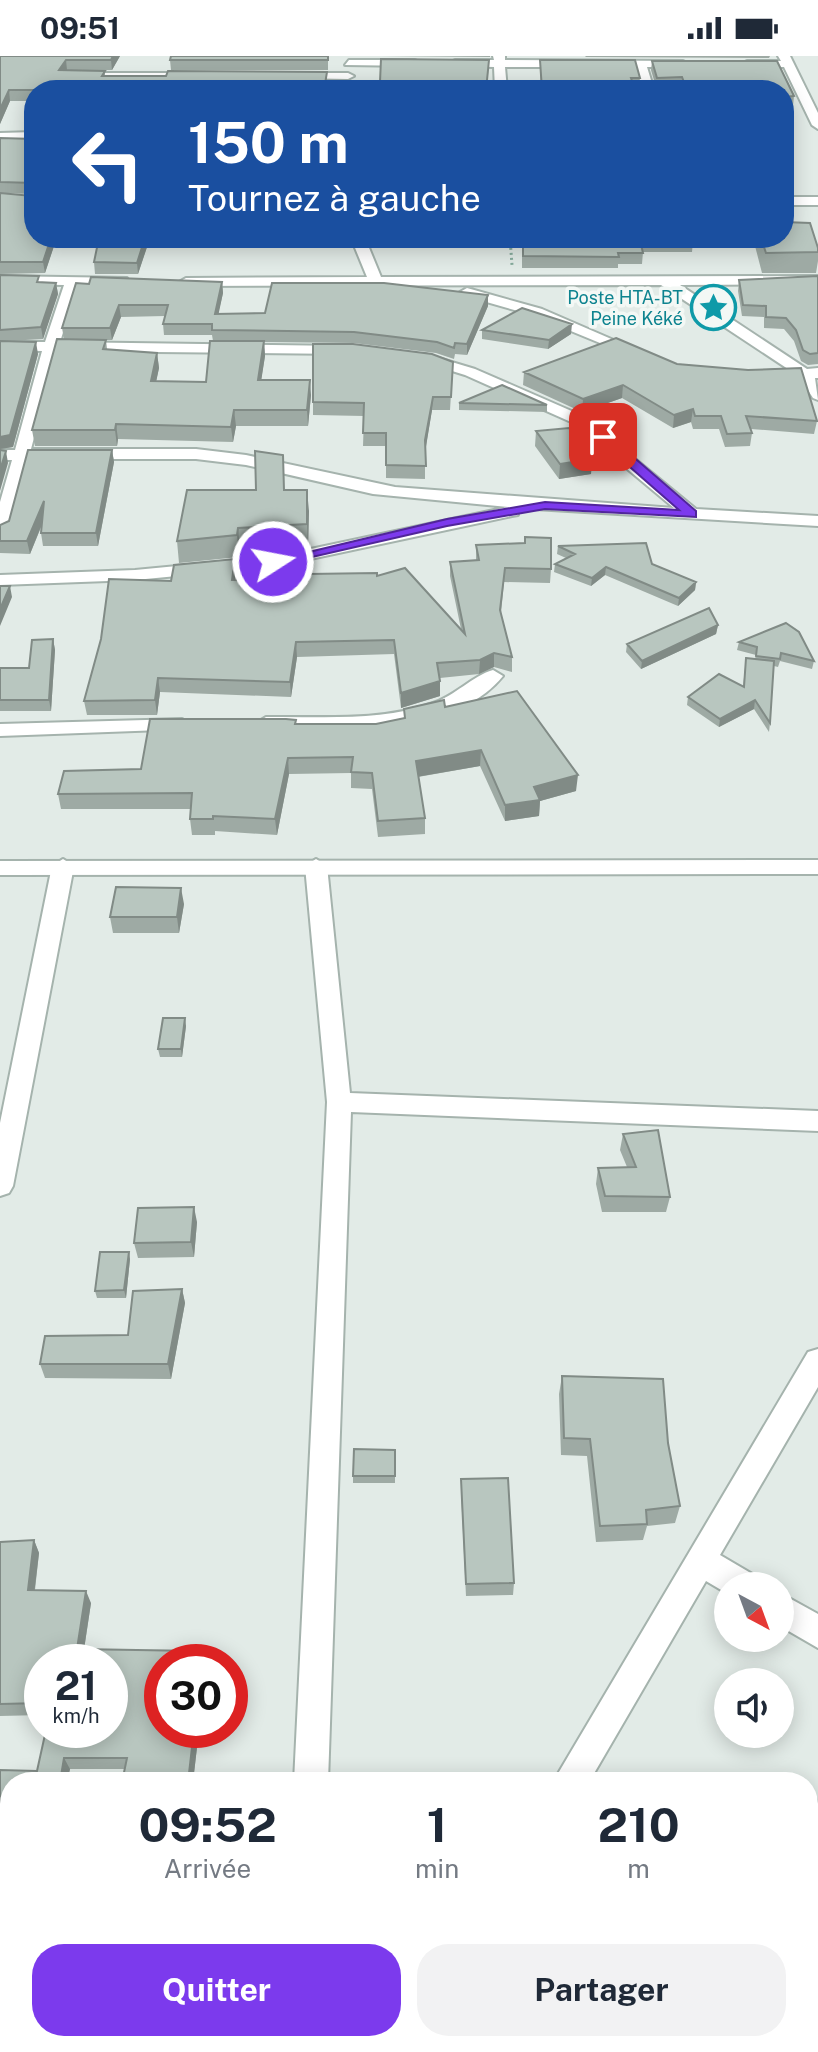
<!DOCTYPE html>
<html lang="fr">
<meta charset="utf-8">
<style>
:root{--surface:#fff;--page:#f2f2f3;--text:#1f2937;--muted:#747a83;--accent:#7c3aed}
body{margin:0;font-family:"Public Sans",sans-serif;background:var(--page);color:var(--text);height:100vh;display:flex;flex-direction:column;font-size:30px;white-space:nowrap}
*{box-sizing:border-box;margin:0}
p{font-size:26px;color:var(--muted)}
.icon{flex:none;width:44px;height:44px;fill:none;stroke:currentColor;stroke-width:2;stroke-linecap:round;stroke-linejoin:round}
.map{position:relative;flex:1;overflow:hidden}
.details{position:absolute;left:0px;top:1716px;width:818px;height:280px;display:flex;flex-direction:column;background:var(--surface);border-radius:32px 32px 0 0;box-shadow:0 4px 20px #0003}
.details>*{flex:none}
.hud{position:absolute;left:24px;top:24px;width:770px;height:168px;border-radius:32px;box-shadow:0 4px 20px #0003;background:#1a4fa0;color:#fff;overflow:hidden}
.needle{width:52px;rotate:139deg}
.buttons{position:absolute;left:714px;top:1516px;display:grid;gap:16px}
.buttons a{display:grid;place-items:center;width:80px;height:80px;border-radius:50%;background:var(--surface);box-shadow:0 4px 20px #0003;font-size:40px}
.speed{position:absolute;left:24px;top:1588px;display:flex;gap:16px;font-size:40px;font-weight:700;text-align:center}
.speed>*{display:grid;place-content:center;width:104px;height:104px;border-radius:50%;background:var(--surface);box-shadow:0 4px 20px #0003;line-height:1}
.speed small{font-size:20px;font-weight:400}
.speed .limit{border:12px solid #d22;background:#fff;color:#111}
.pin{position:absolute;display:grid;place-items:center;width:68px;height:68px;color:#fff;margin:-34px;border-radius:16px;box-shadow:0 4px 12px #0006}
.me{position:absolute;width:88px;margin:-44px;rotate:79deg;stroke-linejoin:round;filter:drop-shadow(0 0 6px #0008)}
.turn{display:flex;align-items:center;gap:28px;height:168px;padding:0 32px;font-size:36px}
.turn .icon{width:104px;height:104px;stroke-width:2.5}
.turn b{display:block;font-size:56px;line-height:68px}
.eta{display:flex;justify-content:space-evenly;align-items:center;height:136px;text-align:center}
.eta b{font-size:48px;font-weight:700;line-height:56px}
.button{display:flex;gap:16px;margin-top:auto;padding:16px 32px}
.button a{flex:1;height:92px;border-radius:32px;background:var(--accent);color:#fff;font-size:32px;font-weight:700;line-height:92px;text-align:center}
.button a+a{background:var(--page);color:var(--text)}
.status{display:flex;justify-content:space-between;align-items:center;height:56px;padding:0 40px;background:var(--surface);direction:ltr}
.status svg{height:22px;fill:currentColor}
.map>svg:first-child{display:block}
</style>
<div class="status"><b>09:51</b><svg viewBox="0 0 49 12"><path d="M0 12V9h3v3zM5 12V6h3v6zM10 12V3h3v9zM15 12V0h3v12zM26 1h20v11H26zM47 4h2v5h-2z"/></svg></div>
<div class="map">
<svg width="818" height="1996" viewBox="0 0 818 1996">
<rect width="100%" height="100%" fill="#e2ebe7"/>
<g fill="none" stroke-linecap="round" stroke-linejoin="round">
<defs>
<path id="minor" d="M493 0H505V4L683 5 689 8 683 11H647L654 34H642L636 11H505L507 34H495L494 11 455 10 449 7 455 4H494Z
M778 0H790L818 57V73L812 69 784 11H747L741 8 747 5H781Z
M349 4H415L421 7 415 10 345 9Z
M75 17H198L204 20 198 23 71 22Z
M295 17H348L354 20 348 23 291 22Z
M34 76V84L0 85V77Z
M784 141H818V149H784Z
M351 182H365L381 221 818 220V228L680 229 807 313 818 312V322H815L818 344 813 342 800 322 767 321V315L788 313 661 229 186 230 179 226 186 222 367 221Z
M0 220 127 222 129 225 122 229H78L60 286 344 290 351 294 344 298 57 295 31 393H196L246 399 395 431 674 452 571 366 465 319 420 305 418 302 425 298 475 313 583 360 696 453 818 460V470L518 452V459L512 460 273 511 135 524 0 529V519L135 514 273 501 508 451 373 438 246 409 196 403H28L9 477 0 482V446L12 404H0V394H15L42 295 0 294V286H45L64 229 0 228Z
M467 232 542 253 646 298 634 301 532 259 462 239 460 236Z
M493 614 503 620C458 675 367 673 304 673 290 673 265 678 256 667L266 661C321 660 380 666 433 647 455 640 472 620 493 614Z
M182 663 192 669 189 673 0 680V668Z
M63 803 74 810 13 1130 9 1137 0 1140V1067L52 810Z
M316 803 327 810 350 1037 818 1055V1075L351 1056 328 1726H294L327 1046 305 810Z
M818 1293V1331L720 1499 754 1519 758 1530H728V1538L706 1525 589 1726H553L808 1296Z
M780 1537 818 1558V1592L780 1570Z
M282 1986H318V1996H282Z
M393 1986H431L427 1996H389Z"/>
<path id="tertiary" d="M818 804V818L0 819V805Z"/>
</defs>
<!-- minor casing -->
<use href="#minor" stroke="#a5b3ad" stroke-width="4"/>
<!-- tertiary casing -->
<use href="#tertiary" stroke="#a5b3ad" stroke-width="4"/>
<!-- path -->
<path stroke="#86ac9d" stroke-width="3" stroke-dasharray="2 3" stroke-linecap="butt" d="M510 182 512 209"/>
<!-- minor -->
<use href="#minor" fill="#fff" fill-rule="evenodd"/>
<!-- tertiary -->
<use href="#tertiary" fill="#fff" fill-rule="evenodd"/>
</g>
<!-- wall -->
<path fill="#9eaaa4" fill-rule="evenodd" d="M0 0H120L112 14H67L105 15V20H166L327 16V26L326 34H34V45H10L0 68Z
M328 0V14H171L170 4Z
M381 0H490V1Z
M585 0H770L769 2 586 1Z
M489 4 487 34H496H380V26Z
M540 4 640 22 638 33H634L635 34H541Z
M652 5H777L794 40 793 50H784V34H682L681 31H656L651 14Z
M0 82 34 83V182H150L138 218H95L94 206 97 192 54 190 45 217 0 218V137L32 140V138L0 137Z
M522 182 693 185 692 196H643L642 208H618V212H522Z
M754 182H784L818 192V205L816 217H762L754 186Z
M0 219 40 226 56 227 58 238 43 283 8 285 38 298 13 391 0 393Z
M818 220V308L808 309 801 305 794 285 784 273 764 272V261L742 260 738 235 739 224Z
M222 226 223 237 218 258 488 250 467 299 455 298 454 303 436 297 354 287 264 286 265 300 261 324 311 339 308 370H236L233 386 118 383 117 390H35L32 374 64 283 62 272 76 227ZM165 260 163 268 164 279H212L213 285 206 326 156 325 159 312 157 297 107 293 106 284H112L121 261Z
M482 274 571 278 548 293 482 283Z
M453 306 450 354H432L425 395V423L386 422V390H363L364 360 313 359V346Z
M677 308 817 365 814 378 751 373 752 377 750 390 725 391 719 373H693L691 366 673 372 622 342 582 356 523 329 524 316Z
M459 347 547 349V356L459 354Z
M536 375 592 403 591 418 559 423 535 390Z
M112 394 114 406 98 490H43L41 477 42 469 30 498 0 497V469L9 465Z
M285 434 309 455 308 490 240 494 239 501 179 507 177 485Z
M476 489 551 513 550 527 504 526 501 557 512 601V616L494 611 479 618 440 622V640L401 652 394 598 297 601 291 641 160 636 157 659H87L84 645 171 525 235 503 237 517 236 524 308 525 377 520 461 573 450 520V506L476 504Z
M558 490 652 508 696 526 695 534 678 550 605 519 591 530 554 516 555 508 566 502 557 498Z
M718 569 716 578 641 613 626 596 627 588Z
M53 583 55 594 51 655H0V612H29Z
M739 586 814 605 812 613 780 605 778 611 774 610 770 667 769 676 754 653 719 671 687 649 688 641 743 631 746 602 755 603 756 599 737 594Z
M445 651 576 735 540 745 539 760 505 765 480 710 418 721 425 762V778L378 781 372 733 351 732V717L289 718 277 779 215 775V779H192L190 763 191 753H61L58 738 296 668H376L404 662V653Z
M184 848 179 877H113L110 861Z
M186 970 182 1001H160L158 993Z
M623 1078 670 1141 666 1156H602L596 1128 598 1112 627 1111 620 1094Z
M197 1166 194 1201 138 1202 134 1187Z
M130 1203 126 1242H97L95 1235Z
M182 1233 185 1247 171 1323 45 1322 40 1308 128 1279Z
M562 1320 668 1387 680 1450 675 1467 647 1470 643 1484 596 1486 587 1400 561 1399 559 1338Z
M395 1394V1427H353V1420Z
M461 1423 514 1527 513 1539 466 1540 461 1436Z
M34 1484 39 1497 35 1534 91 1547 84 1594 196 1595 198 1606H162V1674H199L193 1726 125 1713H70L67 1726H10V1780L0 1779V1714L37 1715 110 1674 42 1606V1659L0 1660V1486Z
M818 1741V1844L814 1849 808 1845V1763Z
M0 1836H10V1907H0Z"/>
<!-- shaded-wall -->
<path fill="#818b86" d="M113 0H120L112 14 111 4Z
M66 4 67 14H59Z
M9 34 10 45 0 68V53Z
M51 182H53L54 190 45 217 43 206Z
M145 182H150L138 218 137 207Z
M222 226 223 237 216 270 215 258Z
M56 227 58 238 43 283 41 271Z
M488 239V250L467 299V288Z
M119 249 121 261 112 284 110 272Z
M572 268 571 278 548 293 549 284Z
M264 285 265 300 259 339 258 324Z
M36 286 38 298 13 391 0 393V381Z
M157 297 159 312 153 341 151 325Z
M310 324 311 339 308 370 307 354Z
M623 329 622 342 582 356 583 343Z
M433 341 432 354 425 397V384Z
M693 353 691 366 673 372 674 359Z
M234 354 236 370 233 386 231 371Z
M116 368 118 383 117 390 115 374Z
M112 394 114 406 98 490 96 477Z
M6 395 8 407 0 435V414Z
M592 403 591 418 559 423 560 408Z
M307 434 309 455 308 490 307 468Z
M44 445 46 458 30 498 27 485Z
M238 472 240 494 239 501 237 479Z
M235 503 237 517 233 539 232 524Z
M606 511 605 519 591 530 592 522Z
M696 526 695 534 678 550 679 542Z
M10 530 12 541 0 570V553Z
M718 569 716 578 641 613 642 605Z
M53 583 55 594 51 655 49 644Z
M296 586 297 601 291 641 290 626Z
M494 597V611L479 618 480 604Z
M158 622 160 636 157 659 155 644Z
M440 625V640L401 652V637Z
M755 644 754 653 719 671 720 663Z
M481 694 480 710 416 721V705Z
M288 702 289 718 277 779 275 763Z
M578 719 576 735 540 745 539 760 505 765V749L534 731Z
M181 832 184 848 179 877 177 861Z
M185 962 186 970 182 1001 181 993Z
M194 1151 197 1166 194 1201 191 1186Z
M129 1196 130 1203 126 1242 124 1234Z
M182 1233 185 1247 171 1323 168 1308Z
M34 1484 39 1497 33 1547 28 1534Z
M86 1535 91 1547 82 1606 77 1593Z
M194 1674H199L193 1726H188Z
M64 1702 70 1713 67 1726H60Z"/>
<!-- building -->
<path fill="#b8c6bf" stroke="#818b86" stroke-width="2" d="M0 0H113L111 4H66L59 14 105 15 102 20H166L168 15 327 16 325 28H321V34H9L0 53Z
M171 0H328V4H170Z
M381 3 489 4 486 34H496H394L392 26H380Z
M540 4H635L640 22H631L635 34H542Z
M652 5H777L794 40 784 41V34H687L682 21 657 22Z
M0 82 34 83V127L0 126Z
M34 129V182H51L43 206H0V137L32 140Z
M784 166 810 167 818 192V196L766 197 761 182H784Z
M99 182H145L137 207 94 206Z
M523 182H692L693 185 640 184 643 197H618L619 201 523 200Z
M0 219 39 220 37 226 56 227 41 271 0 274Z
M818 220V297L810 298 803 294 796 274 786 262 766 261V250L743 249 739 224Z
M91 221 222 226 215 258 265 257 272 227H384L488 239 467 288 455 287 454 292 437 286 354 276 212 274V268H163L168 249H119L110 272H62L76 227 89 228Z
M522 252 572 268 549 284 482 274Z
M616 282 677 308 748 314 801 312 817 365 746 360 752 377 727 378 721 360H695L693 353 674 359 623 329 583 343 524 316Z
M57 283 106 284 103 293 157 297 151 325 206 326 210 285H264L258 324H310L307 354H234L231 371 116 368 115 374H32Z
M0 285 36 286 10 379 0 381Z
M313 288H353L432 298 453 306 451 341H433L425 384 426 410 386 409V377H363L364 347 313 346Z
M502 329 547 349 459 347Z
M569 372 592 403 560 408 536 375Z
M0 394 6 395 0 414Z
M28 394H112L96 477H41L44 445 27 485H0V469L9 465Z
M255 395 283 399 284 434H307V468L238 472 237 479 177 485 187 434H256Z
M525 481 551 482V513L505 512 500 554 512 601 494 597 480 604 437 607 440 625 401 637 394 584 296 586 290 626 158 622 155 644 84 645 101 583 109 523 171 525 174 509 235 503 232 524 308 525V518L377 517V520L405 512 465 578 450 506 479 504 476 489 525 487Z
M646 487 652 508 696 526 679 542 606 511 592 522 555 508 575 498 558 490Z
M0 530H10L0 553Z
M709 552 718 569 642 605 627 588Z
M786 567 799 576 814 605 781 597 780 603 756 600 757 591 739 586Z
M53 583 49 644H0V612H29L32 584Z
M746 602 774 605 770 667 755 644 720 663 688 641 719 618 744 631Z
M517 635 578 719 534 731 540 744 505 749 481 694 416 705 425 762 378 765 372 717 351 716 353 701 288 702 275 763 213 760V763H190L192 737 58 738 64 715 141 713 150 663H286L296 664 295 668H376L405 662 404 653 444 644 445 651Z
M116 831 181 832 177 861H110Z
M163 962H185L181 993H158Z
M658 1074 670 1141 605 1140 598 1112 636 1111 623 1078Z
M194 1151 191 1186 134 1187 138 1152Z
M100 1196H129L124 1234 95 1235Z
M182 1233 168 1308H40L45 1280 128 1279 133 1235Z
M562 1320 663 1323 668 1387 680 1450 646 1454 647 1468 600 1470 590 1383 564 1382Z
M354 1393 395 1394V1420H353Z
M508 1422 514 1527 466 1528 461 1423Z
M34 1484 28 1534 86 1535 77 1593 196 1595 194 1606H162V1674H194L188 1726H122L127 1702H64L60 1726H10V1770L0 1769V1714L37 1715 46 1674H110V1606H42V1647L0 1648V1486Z
M818 1745V1838L808 1832V1767Z
M0 1836H10V1895H0Z"/>
<!-- route -->
<path fill="#7c3aed" stroke="#51269a" stroke-width="2" d="M599 379H608L696 455V461L545 453 447 470 273 510 267 506 447 463 545 446 679 454 599 384Z"/>
<!-- icons -->
<defs>
<symbol id="sight-ring" viewBox="-11 -11 22 22"><circle r="9.5" fill="#f3f8f5" stroke="#0f9aa8" stroke-width="1.5"/><path d="M0-6L1.8-2.2L6-1.7L2.9 1.2L3.7 5.4L0 3.3L-3.7 5.4L-2.9 1.2L-6-1.7L-1.8-2.2Z" fill="#0f9aa8"/></symbol>
</defs>
<g fill-rule="evenodd">
<use href="#sight-ring" x="688" y="226" width="51" height="51"/>
</g>
<g text-anchor="middle" stroke-width="7" stroke-linejoin="round" paint-order="stroke">
<!-- far-culture labels -->
<g font-size="18" fill="#0d838f" stroke="#f3f8f5" text-anchor="end">
<text x="683" y="248">Poste HTA-BT<tspan x="683" dy="21">Peine Kéké</tspan></text>
</g>
</g>
</svg>
<div class="buttons">
<a><svg class="needle" viewBox="-14 -14 28 28"><path d="M0-13l5 13h-10z" fill="#e53935"/><path d="M0 13l5-13h-10z" fill="#747a83"/></svg></a>
<a><svg class="icon" aria-label="sound" viewBox="0 0 24 24"><path d="M4 9h4l5-4v14l-5-4H4zM17 9q2 3 0 6"/></svg></a>
</div>
<div class="speed"><div>21<small>km/h</small></div><div class="limit">30</div></div>
<div class="pin" style="left:603px;top:381px;background:#d93025"><svg class="icon" aria-label="arrive" viewBox="0 0 24 24"><path d="M6 21V4h12l-3 4 3 4H6"/></svg></div>
<svg class="me" style="left:273px;top:506px" viewBox="-20 -20 40 40"><circle r="17" fill="#7c3aed" stroke="#fff" stroke-width="3"/><path d="M0-11L8 9 0 5-8 9z" fill="#fff"/></svg>
<div class="hud">
<div class="turn"><svg class="icon" aria-label="left" viewBox="0 0 24 24"><path d="M17 20v-9H6M10 6l-5 5 5 5"/></svg><div><b>150 m</b>Tournez à gauche</div></div>
</div>
<section class="details">
<div class="eta">
<div><b>09:52</b><p>Arrivée</p></div>
<div><b>1</b><p>min</p></div>
<div><b>210</b><p>m</p></div>
</div>
<div class="button"><a>Quitter</a><a>Partager</a></div>
</section>
</div>
